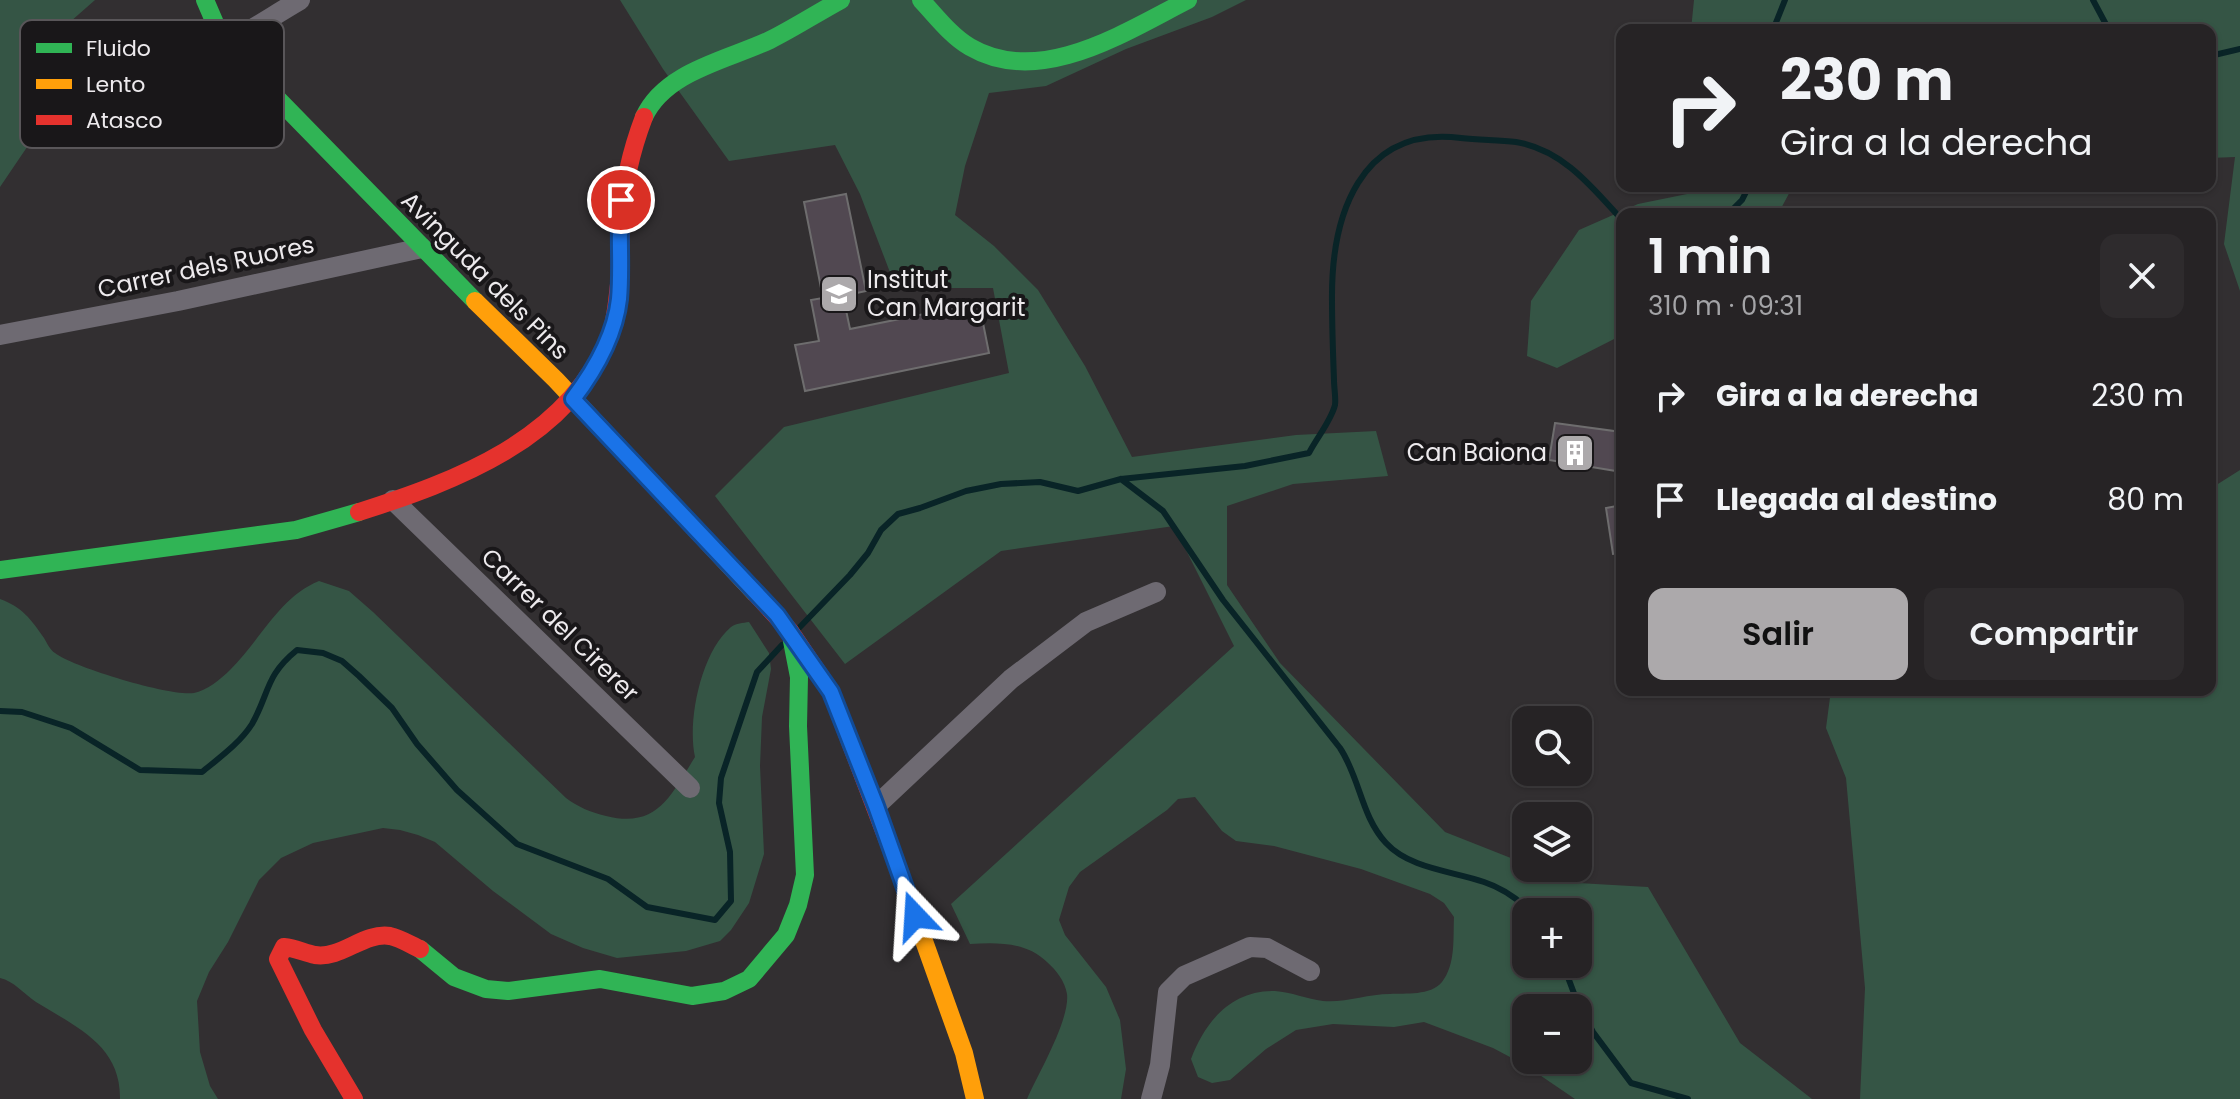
<!DOCTYPE html>
<html lang="es">
<meta charset="utf-8">
<style>
:root{--surface:#262325;--page:#2e2b2d;--text:#f1f3f6;--muted:#a4a4a7;--line:#424042;--accent:#aca9ab}
body{margin:0;font-family:Poppins,sans-serif;background:var(--page);color:var(--text);height:100vh;display:flex;flex-direction:column;font-size:30px;white-space:nowrap}
*{box-sizing:border-box;margin:0}
p{font-size:26px;color:var(--muted)}
.icon{flex:none;width:44px;height:44px;fill:none;stroke:currentColor;stroke-width:2;stroke-linecap:round;stroke-linejoin:round}
.map{position:relative;flex:1;overflow:hidden}
.details{position:absolute;left:1616px;top:208px;width:600px;height:488px;display:flex;flex-direction:column;background:var(--surface);border-radius:16px;box-shadow:0 2px 6px #0004,0 0 0 2px var(--line)}
.details>*{flex:none}
.hud{position:absolute;left:1616px;top:24px;width:600px;height:168px;border-radius:16px;box-shadow:0 2px 6px #0004,0 0 0 2px var(--line);background:#262325;color:var(--text);overflow:hidden}
.buttons{position:absolute;left:1512px;top:706px;display:grid;gap:16px}
.buttons a{display:grid;place-items:center;width:80px;height:80px;border-radius:16px;background:var(--surface);box-shadow:0 2px 6px #0004,0 0 0 2px var(--line);font-size:40px}
.pin{position:absolute;display:grid;place-items:center;width:68px;height:68px;color:#fff;margin:-34px;border:4px solid #fff;border-radius:50%;box-shadow:0 2px 8px #0007}
.me{position:absolute;width:88px;margin:-44px;rotate:340deg;stroke-linejoin:round;filter:drop-shadow(0 0 6px #0008)}
.turn{display:flex;align-items:center;gap:28px;height:168px;padding:0 32px;font-size:36px}
.turn .icon{width:104px;height:104px;stroke-width:2.5}
.turn b{display:block;font-size:56px;line-height:68px}
.round{display:grid;place-items:center;flex:none;width:84px;height:84px;border-radius:16px;background:var(--page)}
.overview{display:flex;align-items:center;justify-content:space-between;height:136px;padding:0 32px}
h1{font-size:48px;font-weight:600;line-height:60px}
.primary-button{display:flex;gap:16px;margin-top:auto;padding:16px 32px}
.primary-button a{flex:1;height:92px;border-radius:16px;background:var(--accent);color:#111;font-size:32px;font-weight:600;line-height:92px;text-align:center}
.primary-button a+a{background:var(--page);color:var(--text)}
ul{padding:0;list-style:none}
li{display:flex;align-items:center;gap:24px;height:104px;padding:0 32px}
li div{flex:1}
li b{display:block;font-size:30px}
li em{font-style:normal}
.map>svg:first-child{display:block}
</style>
<div class="map">
<svg width="2240" height="1099" viewBox="0 0 2240 1099">
<rect width="100%" height="100%" fill="#322f31"/>
<!-- green -->
<path fill="#355545" fill-rule="evenodd" d="M0 0H95L62 29 86 60 0 187Z
M620 0H1246L1212 17 1126 49 1046 86 989 93 965 166 955 215 994 246 1038 290 1085 366 1132 457 1296 435 1376 431 1388 476 1293 484 1227 506V585L1280 663 1445 832 1526 864V868H1536L1578 883 1648 887 1740 1043 1812 1099H1575L1525 1065 1493 1048 1424 1022 1394 1027 1333 1024 1296 1030 1266 1049 1230 1080 1212 1083 1198 1077 1191 1059C1205 1022 1231 990 1275 991 1291 992 1307 999 1323 1001 1345 1003 1367 994 1390 994 1406 993 1430 996 1442 982 1456 964 1453 938 1454 917L1444 903 1430 894 1361 869 1274 846 1236 841 1222 831 1195 797 1178 799 1167 810 1080 872 1069 887 1059 920 1065 935 1106 987 1120 1020 1126 1069 1121 1099H1027C1038 1074 1070 1020 1067 994 1065 981 1056 970 1047 962 1027 942 997 942 970 944L951 904 1234 646 1174 526 1001 551 845 664 715 496 784 427 1009 373 993 288H896L860 194 835 145 729 161 663 69ZM1526 912H1578V964H1526ZM1526 1008H1578V1060H1526Z
M1694 0H2240V291L2224 244 2235 157 2210 158V30H1691Z
M1694 186H1793L1778 214H1622V335L1557 368 1527 356 1531 301 1579 230 1638 204 1687 194Z
M2240 470V1099H1860L1865 988 1846 778 1826 728 1831 690H2210V489Z
M319 581 349 591 373 612 566 798C578 807 590 812 606 816 658 829 671 795 695 757 687 721 701 652 731 627 736 623 743 623 749 622L769 653 771 669 762 717 760 766 764 854 749 903 731 930 720 941 686 951 617 958 583 948 551 934 493 891 435 842 418 835 400 830 383 828 313 843 281 858 259 880 228 942 209 972 197 1001 200 1052 210 1086 218 1099H120C121 1045 76 1027 36 1002 24 994 14 981 0 978V599C22 607 31 619 44 638 47 643 50 650 55 653 72 667 172 697 194 693 206 691 221 679 230 670 260 641 279 597 319 581Z"/>
<g fill="none" stroke-linecap="round" stroke-linejoin="round">
<!-- stream -->
<path stroke="#092427" stroke-width="6" d="M2093 0 2109 30
M1773 30 1785 0
M2210 56 2240 49
M1728 214 1742 200 1749 186
M1121 479 1163 511 1223 600 1340 748C1360 778 1361 816 1386 843 1410 869 1453 871 1484 882 1502 888 1518 899 1531 912
M798 629 850 575 868 553 881 530 898 514 920 508 966 491 1001 484 1040 482 1078 491 1121 479 1245 466 1309 453C1316 439 1331 421 1335 405 1336 398 1334 388 1334 380 1333 354 1332 327 1332 301 1331 217 1359 125 1461 138 1479 140 1498 140 1516 142 1563 150 1592 187 1622 220
M0 711 22 712 71 728 140 770 202 772C219 758 240 743 252 724 270 692 265 676 297 650L323 653 342 661 359 676 392 708 417 744 457 790 517 844 608 879 647 907 715 920 731 901 730 852 719 803 721 778 757 672 782 645
M1563 964 1578 1004 1593 1032 1631 1083 1688 1099"/>
</g>
<!-- building -->
<path fill="#514851" stroke="#6e6d6e" stroke-width="2" d="M846 194 866 291 843 296 850 329 979 303 989 353 805 391 795 345 819 341 811 300 823 298 804 202Z
M1555 423 1621 432 1622 472 1549 460Z
M1622 505V553L1613 554 1606 508Z"/>
<g fill="none" stroke-linecap="round" stroke-linejoin="round">
<!-- street -->
<path stroke="#6e6a72" stroke-width="20" d="M76 30 113 74C121 75 130 78 137 77 188 74 255 26 300 0
M0 335 178 301 422 248
M393 500 690 788
M876 806 1011 679 1086 622 1156 592
M1151 1099 1160 1065 1168 992 1184 976 1250 947 1267 948 1310 971"/>
<!-- fast -->
<path stroke="#30b455" stroke-width="18" d="M205 0 224 44 475 301
M921 0C936 16 951 36 970 47 1040 88 1125 32 1188 0
M644 117C665 71 728 60 770 40 794 28 817 13 841 0
M0 570 296 530 359 512
M420 949 454 977 486 989 508 991 600 979 692 996 724 991 749 979 786 935 798 905 805 875 798 726 799 677 792 641"/>
<!-- slow -->
<path stroke="#ff9f0a" stroke-width="18" d="M475 301 556 380 755 593
M894 857 964 1053 975 1099"/>
<!-- jam -->
<path stroke="#e5322d" stroke-width="18" d="M359 512C456 481 567 440 609 338 616 322 617 301 619 284 622 264 620 243 621 223 623 186 631 151 644 117
M755 593 790 631 831 692 894 857
M354 1099 313 1030 278 959 284 947C295 948 305 953 315 955 342 959 363 932 390 936 400 938 411 945 420 949"/>
</g>
<g fill="none" stroke-linecap="round" stroke-linejoin="round">
<defs>
<path id="route" d="M621 200C618 233 622 266 619 299 615 336 595 370 573 399L777 615 831 692 876 806 915 916"/>
</defs>
<!-- route casing -->
<use href="#route" stroke="#114b97" stroke-width="20"/>
<!-- route -->
<use href="#route" stroke="#1a73e8" stroke-width="14"/>
</g>
<!-- icons -->
<defs>
<symbol id="school-square" viewBox="-11 -11 22 22"><rect x="-9" y="-9" width="18" height="18" rx="4" fill="#aca9ab" stroke="#191719"/><path d="M0-5L7-2L0 1L-7-2ZM-4 1L0 2.5L4 1V4Q0 6-4 4Z" fill="#fff"/></symbol>
<symbol id="building-square" viewBox="-11 -11 22 22"><rect x="-9" y="-9" width="18" height="18" rx="4" fill="#aca9ab" stroke="#191719"/><path d="M-4-6H4V6H1V3H-1V6H-4ZM-2.5-4.3h1.7v1.8h-1.7ZM.8-4.3h1.7v1.8H.8ZM-2.5-1h1.7V.8h-1.7ZM.8-1h1.7V.8H.8Z" fill="#fff"/></symbol>
</defs>
<g fill-rule="evenodd">
<use href="#school-square" x="817" y="272" width="44" height="44"/>
<use href="#building-square" x="1553" y="431" width="44" height="44"/>
</g>
<g text-anchor="middle" stroke-width="8" stroke-linejoin="round" paint-order="stroke">
<!-- street labels -->
<g font-size="24" fill="#edeaed" stroke="#191719">
<text transform="translate(206 267) rotate(-12)" y="8">Carrer dels Ruores</text>
<text transform="translate(485 276) rotate(45)" y="8">Avinguda dels Pins</text>
<text transform="translate(560 625) rotate(44)" y="8">Carrer del Cirerer</text>
</g>
<!-- poi labels -->
<g font-size="24" fill="#edeaed" stroke="#191719" text-anchor="start">
<text x="867" y="288">Institut<tspan x="867" dy="28">Can Margarit</tspan></text>
<text x="1547" y="461" text-anchor="end">Can Baiona</text>
</g>
</g>
<!-- legend -->
<rect x="20" y="20" width="264" height="128" rx="12" fill="#191719" stroke="#595659" stroke-width="2"/>
<rect x="36" y="43" width="36" height="10" fill="#30b455"/>
<rect x="36" y="79" width="36" height="10" fill="#ff9f0a"/>
<rect x="36" y="115" width="36" height="10" fill="#e5322d"/>
<g font-size="22" fill="#edeaed">
<text x="86" y="56">Fluido</text>
<text x="86" y="92">Lento</text>
<text x="86" y="128">Atasco</text>
</g>
</svg>
<div class="buttons">
<a><svg class="icon" aria-label="search" viewBox="0 0 24 24"><circle cx="10" cy="10" r="6"/><path d="M15 15l6 6"/></svg></a>
<a><svg class="icon" aria-label="layers" viewBox="0 0 24 24"><path d="M12 4l9 5-9 5-9-5zM3 14l9 5 9-5"/></svg></a>
<a>+</a>
<a>−</a>
</div>
<div class="pin" style="left:621px;top:200px;background:#d93025"><svg class="icon" aria-label="arrive" viewBox="0 0 24 24"><path d="M6 21V4h12l-3 4 3 4H6"/></svg></div>
<svg class="me" style="left:915px;top:916px" viewBox="-20 -20 40 40"><path d="M0-17L14 15 0 8-14 15z" fill="#1a73e8" stroke="#fff" stroke-width="4"/></svg>
<div class="hud">
<div class="turn"><svg class="icon" aria-label="right" viewBox="0 0 24 24"><path d="M7 20v-9h11M14 6l5 5-5 5"/></svg><div><b>230 m</b>Gira a la derecha</div></div>
</div>
<section class="details">
<div class="overview"><div><h1>1 min</h1><p>310 m · 09:31</p></div><a class="round"><svg class="icon" aria-label="close" viewBox="0 0 24 24"><path d="M6 6l12 12M18 6L6 18"/></svg></a></div>
<ul>
<li><svg class="icon" aria-label="right" viewBox="0 0 24 24"><path d="M7 20v-9h11M14 6l5 5-5 5"/></svg><div><b>Gira a la derecha</b></div><em>230 m</em></li>
<li><svg class="icon" aria-label="arrive" viewBox="0 0 24 24"><path d="M6 21V4h12l-3 4 3 4H6"/></svg><div><b>Llegada al destino</b></div><em>80 m</em></li>
</ul>
<div class="primary-button"><a>Salir</a><a>Compartir</a></div>
</section>
</div>
